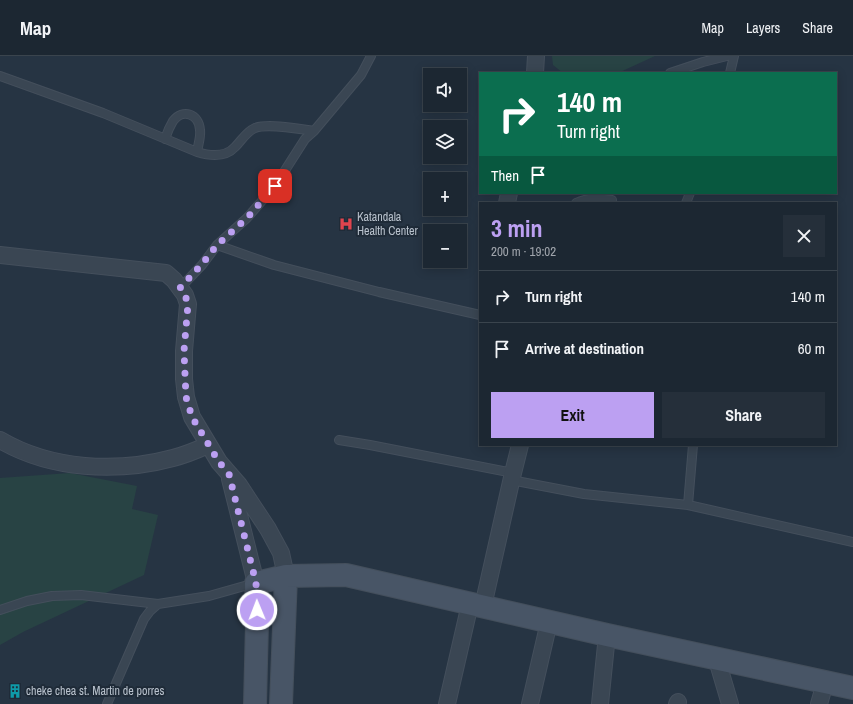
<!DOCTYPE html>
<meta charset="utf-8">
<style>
:root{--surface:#1c2732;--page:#252f3a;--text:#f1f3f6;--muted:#a0a5ac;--line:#3a444d;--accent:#bca0f2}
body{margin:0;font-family:"Archivo Narrow",sans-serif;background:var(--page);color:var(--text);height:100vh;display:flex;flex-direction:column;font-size:15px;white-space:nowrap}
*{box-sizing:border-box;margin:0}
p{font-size:13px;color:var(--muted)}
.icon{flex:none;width:22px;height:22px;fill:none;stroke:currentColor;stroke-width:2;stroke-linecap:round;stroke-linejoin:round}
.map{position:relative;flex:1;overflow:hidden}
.side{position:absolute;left:479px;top:146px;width:358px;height:244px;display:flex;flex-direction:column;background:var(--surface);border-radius:0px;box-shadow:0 2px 10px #0003,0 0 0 1px var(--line)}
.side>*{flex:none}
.guide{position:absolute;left:479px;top:16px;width:358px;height:122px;border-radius:0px;box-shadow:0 2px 10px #0003,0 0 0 1px var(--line);background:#0b6e4f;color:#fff;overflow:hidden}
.tools{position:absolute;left:423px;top:12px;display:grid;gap:8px}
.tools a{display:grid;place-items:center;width:44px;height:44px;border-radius:0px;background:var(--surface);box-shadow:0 2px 10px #0003,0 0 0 1px var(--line);font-size:20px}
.pin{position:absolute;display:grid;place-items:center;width:34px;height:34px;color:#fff;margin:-17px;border-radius:8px;box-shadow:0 2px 6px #0006}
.me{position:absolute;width:44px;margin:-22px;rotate:359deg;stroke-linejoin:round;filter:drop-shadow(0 0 3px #0008)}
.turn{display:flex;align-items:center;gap:14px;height:84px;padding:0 12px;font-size:18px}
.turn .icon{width:52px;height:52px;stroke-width:2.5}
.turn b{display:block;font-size:28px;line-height:34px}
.then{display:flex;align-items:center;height:38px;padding:0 12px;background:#0003;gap:8px;font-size:15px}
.round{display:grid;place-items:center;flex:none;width:42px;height:42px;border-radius:0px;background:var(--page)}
.summary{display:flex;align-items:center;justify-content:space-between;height:68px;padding:0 12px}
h1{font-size:24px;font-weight:800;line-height:30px;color:var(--accent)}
.cta{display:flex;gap:8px;margin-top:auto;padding:8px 12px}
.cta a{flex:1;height:46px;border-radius:0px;background:var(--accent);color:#111;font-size:16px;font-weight:800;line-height:46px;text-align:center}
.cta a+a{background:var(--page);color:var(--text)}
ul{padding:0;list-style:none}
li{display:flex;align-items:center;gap:12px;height:52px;padding:0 12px;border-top:1px solid var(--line)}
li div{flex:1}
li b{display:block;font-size:15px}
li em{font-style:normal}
header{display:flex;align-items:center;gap:24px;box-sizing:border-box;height:56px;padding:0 20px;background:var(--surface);border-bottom:1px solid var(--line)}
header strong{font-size:19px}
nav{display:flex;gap:22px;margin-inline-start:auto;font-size:14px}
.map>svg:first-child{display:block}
</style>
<header>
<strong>Map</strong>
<nav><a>Map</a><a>Layers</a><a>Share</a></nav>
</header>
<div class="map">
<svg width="853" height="648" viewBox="0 0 853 648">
<rect width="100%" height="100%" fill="#263443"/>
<!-- green -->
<path fill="#284344" d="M552 0H655L618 17H563L553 9Z
M70 417 137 430 132 453 158 459 144 519 23 576 0 589V422Z"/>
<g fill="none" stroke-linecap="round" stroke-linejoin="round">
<defs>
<path id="lane" d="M670 17 703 6 727 0
M730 17 734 0
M0 20 103 57 197 96C210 100 225 102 235 91 242 84 246 76 255 72 268 67 300 73 314 75
M165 83C167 77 170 70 173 65 183 52 199 58 200 74 201 81 198 89 197 96
M576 147C589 141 599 142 612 144
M686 147 690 137
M217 189 274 209 379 236 480 259
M180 232 202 209 217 189 247 162 275 130 305 83 314 75 361 19 371 0
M339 384 370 389 513 417
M511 424 584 438 688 449 853 486
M688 449 693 389
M0 554 27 545 52 540 81 539 158 548
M107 648 144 563 150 555 158 548 209 540 255 527"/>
<path id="street" d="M535 17 536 0
M507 147 509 137
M0 199 166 217 174 224 185 239 188 248 184 295V323L186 341 192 361 219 406 239 429 268 473 281 497 286 520
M0 384C51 414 117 417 173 402 185 399 197 394 208 389
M230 423 256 527
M483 550 513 417 520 389
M717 604 730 648
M447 648 470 548
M530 648 549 566
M600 648 607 579
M677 648 678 646
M819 648 825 627"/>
<path id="secondary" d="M255 648 257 567 256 527 286 520 346 519 607 579 853 632
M281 648 286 520"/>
</defs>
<!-- lane casing -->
<use href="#lane" stroke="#444f5c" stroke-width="10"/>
<!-- street casing -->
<use href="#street" stroke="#444f5c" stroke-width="18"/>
<!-- secondary casing -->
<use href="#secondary" stroke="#444f5c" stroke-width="24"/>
<!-- lane -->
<use href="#lane" stroke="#3a4653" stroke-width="8"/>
<!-- street -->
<use href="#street" stroke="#3a4653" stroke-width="16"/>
<!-- secondary -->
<use href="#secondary" stroke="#485566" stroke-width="22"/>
</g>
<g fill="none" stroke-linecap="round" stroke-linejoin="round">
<!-- route -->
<path stroke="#bca0f2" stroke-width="7" stroke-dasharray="0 12.6" d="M257 554 256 527 229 418 219 406 192 361 186 341 184 295 188 248 185 239 180 232 202 208 217 189 247 162 275 130"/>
</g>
<!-- icons -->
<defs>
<symbol id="hospital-bare" viewBox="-9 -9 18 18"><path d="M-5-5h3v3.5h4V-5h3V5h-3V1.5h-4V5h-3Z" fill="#e0444e" stroke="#1f2b38" stroke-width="2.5" paint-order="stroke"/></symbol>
<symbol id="building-bare" viewBox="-9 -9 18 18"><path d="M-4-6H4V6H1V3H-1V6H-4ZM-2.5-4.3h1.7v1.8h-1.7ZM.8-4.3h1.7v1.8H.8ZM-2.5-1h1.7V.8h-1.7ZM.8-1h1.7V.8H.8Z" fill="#0f9aa8" stroke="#1f2b38" stroke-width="2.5" paint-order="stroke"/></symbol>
</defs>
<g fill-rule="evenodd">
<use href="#hospital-bare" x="336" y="158" width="20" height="20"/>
<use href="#building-bare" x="5" y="625" width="20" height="20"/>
</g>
<g text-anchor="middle" stroke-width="4" stroke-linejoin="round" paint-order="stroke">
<!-- poi labels -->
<g font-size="12" fill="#b8c1cc" stroke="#1f2b38" text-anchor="start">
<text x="357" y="165">Katandala<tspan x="357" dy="14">Health Center</tspan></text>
<text x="26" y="639">cheke chea st. Martin de porres</text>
</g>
</g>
</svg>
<div class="tools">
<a><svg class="icon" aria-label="sound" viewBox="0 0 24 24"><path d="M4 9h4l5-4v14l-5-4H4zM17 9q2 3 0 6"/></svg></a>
<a><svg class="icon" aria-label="layers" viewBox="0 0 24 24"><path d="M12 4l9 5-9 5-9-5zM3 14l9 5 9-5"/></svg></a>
<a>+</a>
<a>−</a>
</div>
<div class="pin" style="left:275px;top:130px;background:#d93025"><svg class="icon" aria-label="arrive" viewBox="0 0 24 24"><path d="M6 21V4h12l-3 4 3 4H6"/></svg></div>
<svg class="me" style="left:257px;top:554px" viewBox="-20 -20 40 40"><circle r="17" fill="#bca0f2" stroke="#fff" stroke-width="3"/><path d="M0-11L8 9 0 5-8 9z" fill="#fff"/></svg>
<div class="guide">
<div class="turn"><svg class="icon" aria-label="right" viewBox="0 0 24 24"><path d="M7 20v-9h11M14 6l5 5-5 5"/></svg><div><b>140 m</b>Turn right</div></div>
<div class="then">Then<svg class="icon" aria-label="arrive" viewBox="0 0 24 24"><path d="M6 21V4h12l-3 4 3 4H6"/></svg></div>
</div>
<section class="side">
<div class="summary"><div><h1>3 min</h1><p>200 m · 19:02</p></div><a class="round"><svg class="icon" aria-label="close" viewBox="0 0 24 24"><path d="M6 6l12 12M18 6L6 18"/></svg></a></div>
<ul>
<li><svg class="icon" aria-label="right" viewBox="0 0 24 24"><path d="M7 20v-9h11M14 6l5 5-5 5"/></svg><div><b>Turn right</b></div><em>140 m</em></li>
<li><svg class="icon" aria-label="arrive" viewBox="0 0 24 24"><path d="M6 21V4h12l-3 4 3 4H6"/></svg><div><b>Arrive at destination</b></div><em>60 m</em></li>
</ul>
<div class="cta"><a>Exit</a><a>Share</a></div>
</section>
</div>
